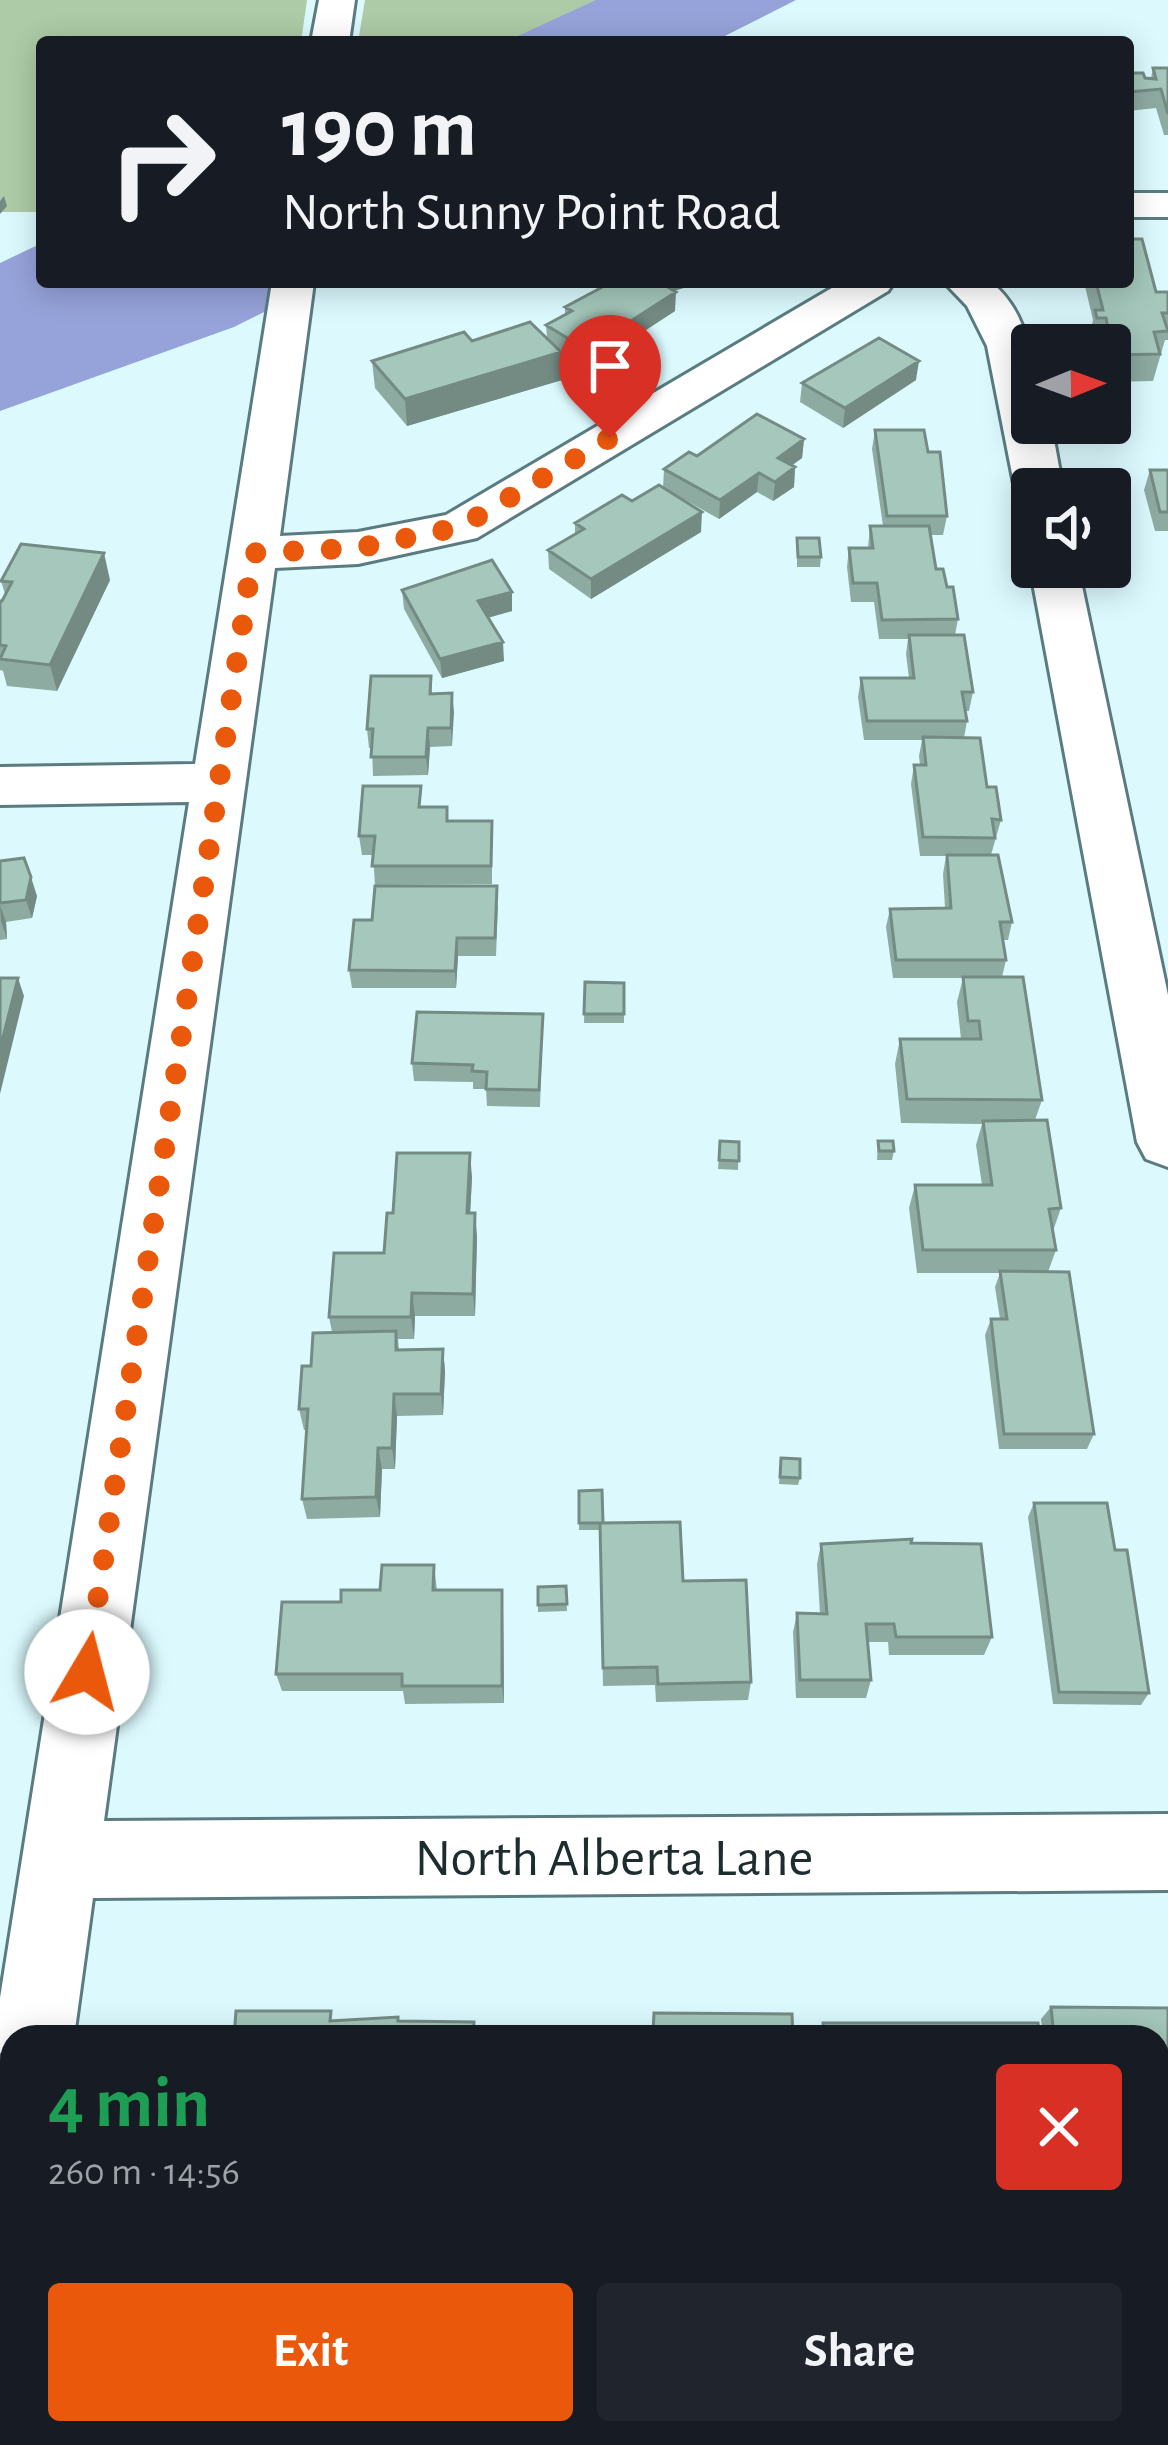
<!DOCTYPE html>
<meta charset="utf-8">
<style>
:root{--surface:#171b24;--page:#20242c;--text:#f1f3f6;--muted:#9ea1a6;--accent:#ea580c}
body{margin:0;font-family:"Alegreya Sans",sans-serif;background:var(--page);color:var(--text);height:100vh;display:flex;flex-direction:column;font-size:45px;white-space:nowrap}
*{box-sizing:border-box;margin:0}
p{font-size:39px;color:var(--muted)}
.icon{flex:none;width:66px;height:66px;fill:none;stroke:currentColor;stroke-width:2;stroke-linecap:round;stroke-linejoin:round}
.map{position:relative;flex:1;overflow:hidden}
.details{position:absolute;left:0px;top:2025px;width:1170px;height:420px;display:flex;flex-direction:column;background:var(--surface);border-radius:36px 36px 0 0;box-shadow:0 6px 30px #0003}
.details>*{flex:none}
.top-card{position:absolute;left:36px;top:36px;width:1098px;height:252px;border-radius:12px;box-shadow:0 6px 30px #0003;background:#171b24;color:var(--text);overflow:hidden}
.needle{width:78px;rotate:89deg}
.buttons{position:absolute;left:1011px;top:324px;display:grid;gap:24px}
.buttons a{display:grid;place-items:center;width:120px;height:120px;border-radius:12px;background:var(--surface);box-shadow:0 6px 30px #0003;font-size:60px}
.pin{position:absolute;display:grid;place-items:center;width:102px;height:102px;color:#fff;margin:-123px -51px;border-radius:50% 50% 50% 0;rotate:-45deg;box-shadow:0 0 12px #0007}
.pin .icon{rotate:45deg}
.me{position:absolute;width:132px;margin:-66px;rotate:8deg;stroke-linejoin:round;filter:drop-shadow(0 0 9px #0008)}
.turn{display:flex;align-items:center;gap:42px;height:252px;padding:0 48px;font-size:54px}
.turn .icon{width:156px;height:156px;stroke-width:2.5}
.turn b{display:block;font-size:84px;line-height:102px}
.round{display:grid;place-items:center;flex:none;width:126px;height:126px;border-radius:12px;background:var(--page)}
.head{display:flex;align-items:center;justify-content:space-between;height:204px;padding:0 48px}
h1{font-size:72px;font-weight:700;line-height:90px;color:#1e9e55}
.button{display:flex;gap:24px;margin-top:auto;padding:24px 48px}
.button a{flex:1;height:138px;border-radius:12px;background:var(--accent);color:#fff;font-size:48px;font-weight:700;line-height:138px;text-align:center}
.button a+a{background:var(--page);color:var(--text)}
.map>svg:first-child{display:block}
</style>
<div class="map">
<svg width="1168" height="2445" viewBox="0 0 1168 2445">
<rect width="100%" height="100%" fill="#dcfafe"/>
<!-- green -->
<path fill="#adcba6" d="M0 0H307L301 42H42V212H0Z
M365 0H667L527 42H358Z"/>
<!-- water -->
<path fill="#96a3da" d="M596 0H796L713 42H505Z
M42 243V282H325L234 327 0 411V263Z"/>
<g fill="none" stroke-linecap="round" stroke-linejoin="round">
<defs>
<path id="minor" d="M319 0H355L349 42H311Z
M1128 193H1168V217H1128Z
M272 282H314L280 536 358 532 446 515 842 282H894L888 291 477 538 358 564 275 568 104 1821 1168 1814V1890L93 1898 74 2037H12V2068L6 2065 0 2052V1998L189 802 0 805V767L195 764Z
M944 282H991C1035 319 1032 370 1032 423H1051L1063 489H1032V502L1022 499 1015 489 987 346 967 306Z
M1032 563V567H1078L1168 995V1167L1146 1159 1137 1142 1030 567Z
M12 2145V2307L0 2312V2150Z"/>
</defs>
<!-- minor casing -->
<use href="#minor" stroke="#5a7c81" stroke-width="6"/>
<!-- minor -->
<use href="#minor" fill="#fff" fill-rule="evenodd"/>
</g>
<!-- wall -->
<path fill="#8eaba2" d="M1153 68H1168V135H1164L1156 108 1128 111V73L1151 78Z
M612 282H703L674 291 675 311 609 354 604 350 579 364 561 353 562 380 407 426 375 388 372 361 472 341 547 338 546 325 565 315V307Z
M1084 282H1128L1156 292H1168V340H1165L1153 381 1110 382V345H1091L1089 337 1093 320Z
M916 380 843 428 800 402 802 383Z
M875 430 928 452 947 516 943 535H931L936 569 947 587 958 619 955 635 973 692 969 711H965L967 721 964 738 1001 820 991 855 1012 922 1008 940H1003L1006 960 1002 977 1042 1100 1035 1120 1061 1208 1053 1231 1056 1250 1048 1272 1094 1434 1087 1449H999L985 1335 991 1319H1000L995 1287 1000 1273H917L909 1208 915 1185H982L976 1145 982 1124 901 1123 895 1064 900 1039H961L957 1002 963 978H893L886 927 890 909 945 908 943 874 946 856H920L911 784 914 765H920L919 756 922 740H864L858 697 861 678H909L906 654 908 639H879L874 602H851L847 567 849 548H868L870 526H883L872 449Z
M804 439 802 458 792 465 795 467 794 487 773 501 757 492 719 519 666 489 701 532 591 599 549 569 548 550 575 534V523L663 488 664 469 697 456Z
M1150 470H1168V531H1155L1144 490Z
M797 538 821 557 820 567H797Z
M110 580 57 691 7 686 3 671 0 670V601H2L5 594 1 581Z
M402 590 512 592V611L488 618 504 661 442 678 404 609Z
M431 676 432 694 452 693V746L430 747 428 775 373 776 372 748H369L367 729Z
M422 807 448 821H492V884L375 885 373 855H362L359 836Z
M0 861 37 896 32 918 6 922 7 939 0 940Z
M498 905 496 956H458L456 988H352L349 970 372 920Z
M585 982 624 983V1023H584Z
M543 1014 540 1107 487 1106 486 1089H473V1082L414 1081 412 1063Z
M720 1141 739 1142 738 1170 718 1169Z
M878 1141 894 1151 892 1160H877Z
M472 1177 470 1213 477 1236 475 1316H415L414 1339H398L399 1350 443 1349 445 1371 443 1415 397 1416 395 1469H382L380 1517 307 1519 302 1499 306 1430H304L299 1409 311 1366 332 1332 329 1317 384 1253 393 1213Z
M781 1458 800 1478 798 1485 779 1484Z
M579 1491 603 1523 683 1581 751 1682 748 1700 656 1702 655 1685 603 1686 600 1530H579Z
M1034 1503 1115 1550 1149 1693 1141 1705 1053 1704 1028 1517Z
M911 1543 992 1637 984 1655H889L888 1642H868L871 1680 866 1698H796L793 1632 797 1613 820 1614 817 1564 821 1544Z
M434 1565 437 1590 503 1609 504 1703 405 1704 403 1691H282L276 1674 341 1602 380 1590Z
M566 1586 567 1611 538 1612V1587Z
M1051 2007 1168 2008V2293H1158V2037H1043L1041 2019Z"/>
<!-- shaded-wall -->
<path fill="#748b84" d="M4 196 7 206 0 214V201Z
M671 282H703L670 292Z
M676 292 675 311 609 354V335Z
M604 331V350L579 364V345Z
M561 352 562 380 407 426 405 399Z
M919 361 916 380 843 428 845 408Z
M804 439 802 458 776 477 778 458Z
M795 467 794 487 773 501 775 482Z
M759 473 757 492 719 519 720 500Z
M702 512 701 532 591 599V579Z
M104 553 110 580 57 691 50 665Z
M512 592V611L479 620 478 601Z
M503 642 504 661 442 678 440 659Z
M452 693 454 712 452 746 451 728Z
M428 728 430 747 428 775 426 757Z
M31 877 37 896 32 918 26 900Z
M0 905 6 922 7 939 1 921Z
M457 938 458 956 456 988 455 971Z
M18 978 24 996 0 1094V1049Z
M470 1153 472 1177 469 1236 467 1213Z
M475 1213 477 1236 475 1316 473 1294Z
M412 1293 415 1316 414 1339 411 1317Z
M443 1349 445 1371 443 1415 441 1394Z
M394 1394 397 1416 395 1469 392 1448Z
M378 1448 382 1469 380 1517 376 1497Z
M502 1590 503 1609 504 1703 502 1686Z
M286 2433H294L293 2445H286Z"/>
<!-- building -->
<path fill="#a5c7bc" stroke="#748b84" stroke-width="3" d="M1153 68H1168V114L1161 89 1128 92V73H1143L1145 78 1156 79Z
M1128 239H1142L1156 292H1168V313H1162L1168 331 1154 332 1160 354 1113 355 1106 318H1097L1095 310H1103L1096 282H1128Z
M612 282H659L676 292 609 335 604 331 579 345 546 325 572 311 565 307Z
M530 322 561 352 405 399 372 361 464 332 472 341Z
M879 338 919 361 845 408 802 383Z
M757 414 804 439 778 458 795 467 775 482 759 473 720 500 664 469 689 452 697 456Z
M875 430H924L928 452H940L947 516H887Z
M1150 470H1168V512H1160Z
M659 485 702 512 591 579 548 550 584 529 575 523 622 495 632 501Z
M870 526H929L936 569H943L947 587H953L958 619 882 620 877 583H853L849 548H873Z
M797 538H819L821 557H798Z
M21 544 104 553 50 665 0 659 6 646 0 645V601H2L12 582 1 581Z
M492 560 512 592 478 601 503 642 440 659 402 590Z
M909 635H964L973 692H962L967 721H867L861 678H914Z
M371 676H431L430 694 452 693 451 728H428L426 757H371L373 729H367Z
M923 737 980 738 987 787H996L1001 820 992 819 995 838 923 837 914 765H926Z
M363 786H421L419 807H447V821H492L491 866H372L375 836H359Z
M947 855H998L1012 922H1000L1006 960H896L890 909 951 908Z
M24 858 31 877 26 900 0 903V861Z
M375 886H497L495 938H457L455 971 349 970 354 920H372Z
M963 977H1023L1042 1100 907 1099 900 1039H981L979 1021H968Z
M0 978H18L0 1049Z
M585 982 624 983V1014H584Z
M417 1012 543 1014 539 1090 486 1089 487 1072 472 1071 473 1065 412 1063Z
M1047 1120 1061 1208 1049 1209 1056 1250H923L915 1185H992L983 1121Z
M720 1141 739 1142V1161L719 1160Z
M878 1141H893L894 1151H879Z
M397 1153H470L467 1213H475L473 1294 412 1293 411 1317H329L334 1253H384L387 1213H393Z
M1000 1271 1069 1272 1094 1434H1004L991 1319H1007Z
M396 1331V1350L443 1349 441 1394H394L392 1448H378L376 1497 302 1499 308 1409H299L302 1366H311L313 1333Z
M781 1458 800 1459V1478L780 1477Z
M602 1490 603 1523H579V1491Z
M1034 1503H1107L1115 1550H1127L1149 1693 1059 1692Z
M680 1522 683 1581 746 1580 751 1682 658 1684 657 1667 603 1668 600 1523Z
M912 1539 911 1543 981 1544 992 1637H896L894 1624H866L871 1680H800L797 1613 827 1614 821 1544Z
M382 1565H434L433 1590H502V1686H402V1674H276L282 1602H341V1590H380Z
M566 1586 567 1604 538 1605V1587Z
M1051 2007 1168 2008V2286H1158V2037H1054Z
M236 2011H331L330 2021 398 2017V2021L474 2022 473 2037H234Z
M654 2013 792 2014 793 2037H589V2032H653Z
M823 2023H1038L1040 2037H824Z
M195 2433H286V2445H194Z"/>
<g fill="none" stroke-linecap="round" stroke-linejoin="round">
<!-- route -->
<path stroke="#ea580c" stroke-width="21" stroke-dasharray="0 37.8" d="M87 1672 253 553 358 548 460 527 610 438"/>
</g>
<g text-anchor="middle" stroke-width="10" stroke-linejoin="round" paint-order="stroke">
<!-- near-street labels -->
<g font-size="54" fill="#1d2c2e" stroke="#fff">
<text x="614" y="1875">North Alberta Lane</text>
</g>
</g>
</svg>
<div class="buttons">
<a><svg class="needle" viewBox="-14 -14 28 28"><path d="M0-13l5 13h-10z" fill="#e53935"/><path d="M0 13l5-13h-10z" fill="#9ea1a6"/></svg></a>
<a><svg class="icon" aria-label="sound" viewBox="0 0 24 24"><path d="M4 9h4l5-4v14l-5-4H4zM17 9q2 3 0 6"/></svg></a>
</div>
<div class="pin" style="left:610px;top:438px;background:#d93025"><svg class="icon" aria-label="arrive" viewBox="0 0 24 24"><path d="M6 21V4h12l-3 4 3 4H6"/></svg></div>
<svg class="me" style="left:87px;top:1672px" viewBox="-20 -20 40 40"><circle r="19" fill="#fff"/><path d="M0-13L10 11 0 6-10 11z" fill="#ea580c"/></svg>
<div class="top-card">
<div class="turn"><svg class="icon" aria-label="right" viewBox="0 0 24 24"><path d="M7 20v-9h11M14 6l5 5-5 5"/></svg><div><b>190 m</b>North Sunny Point Road</div></div>
</div>
<section class="details">
<div class="head"><div><h1>4 min</h1><p>260 m · 14:56</p></div><a class="round" style="background:#d93025;color:#fff"><svg class="icon" aria-label="close" viewBox="0 0 24 24"><path d="M6 6l12 12M18 6L6 18"/></svg></a></div>
<div class="button"><a>Exit</a><a>Share</a></div>
</section>
</div>
